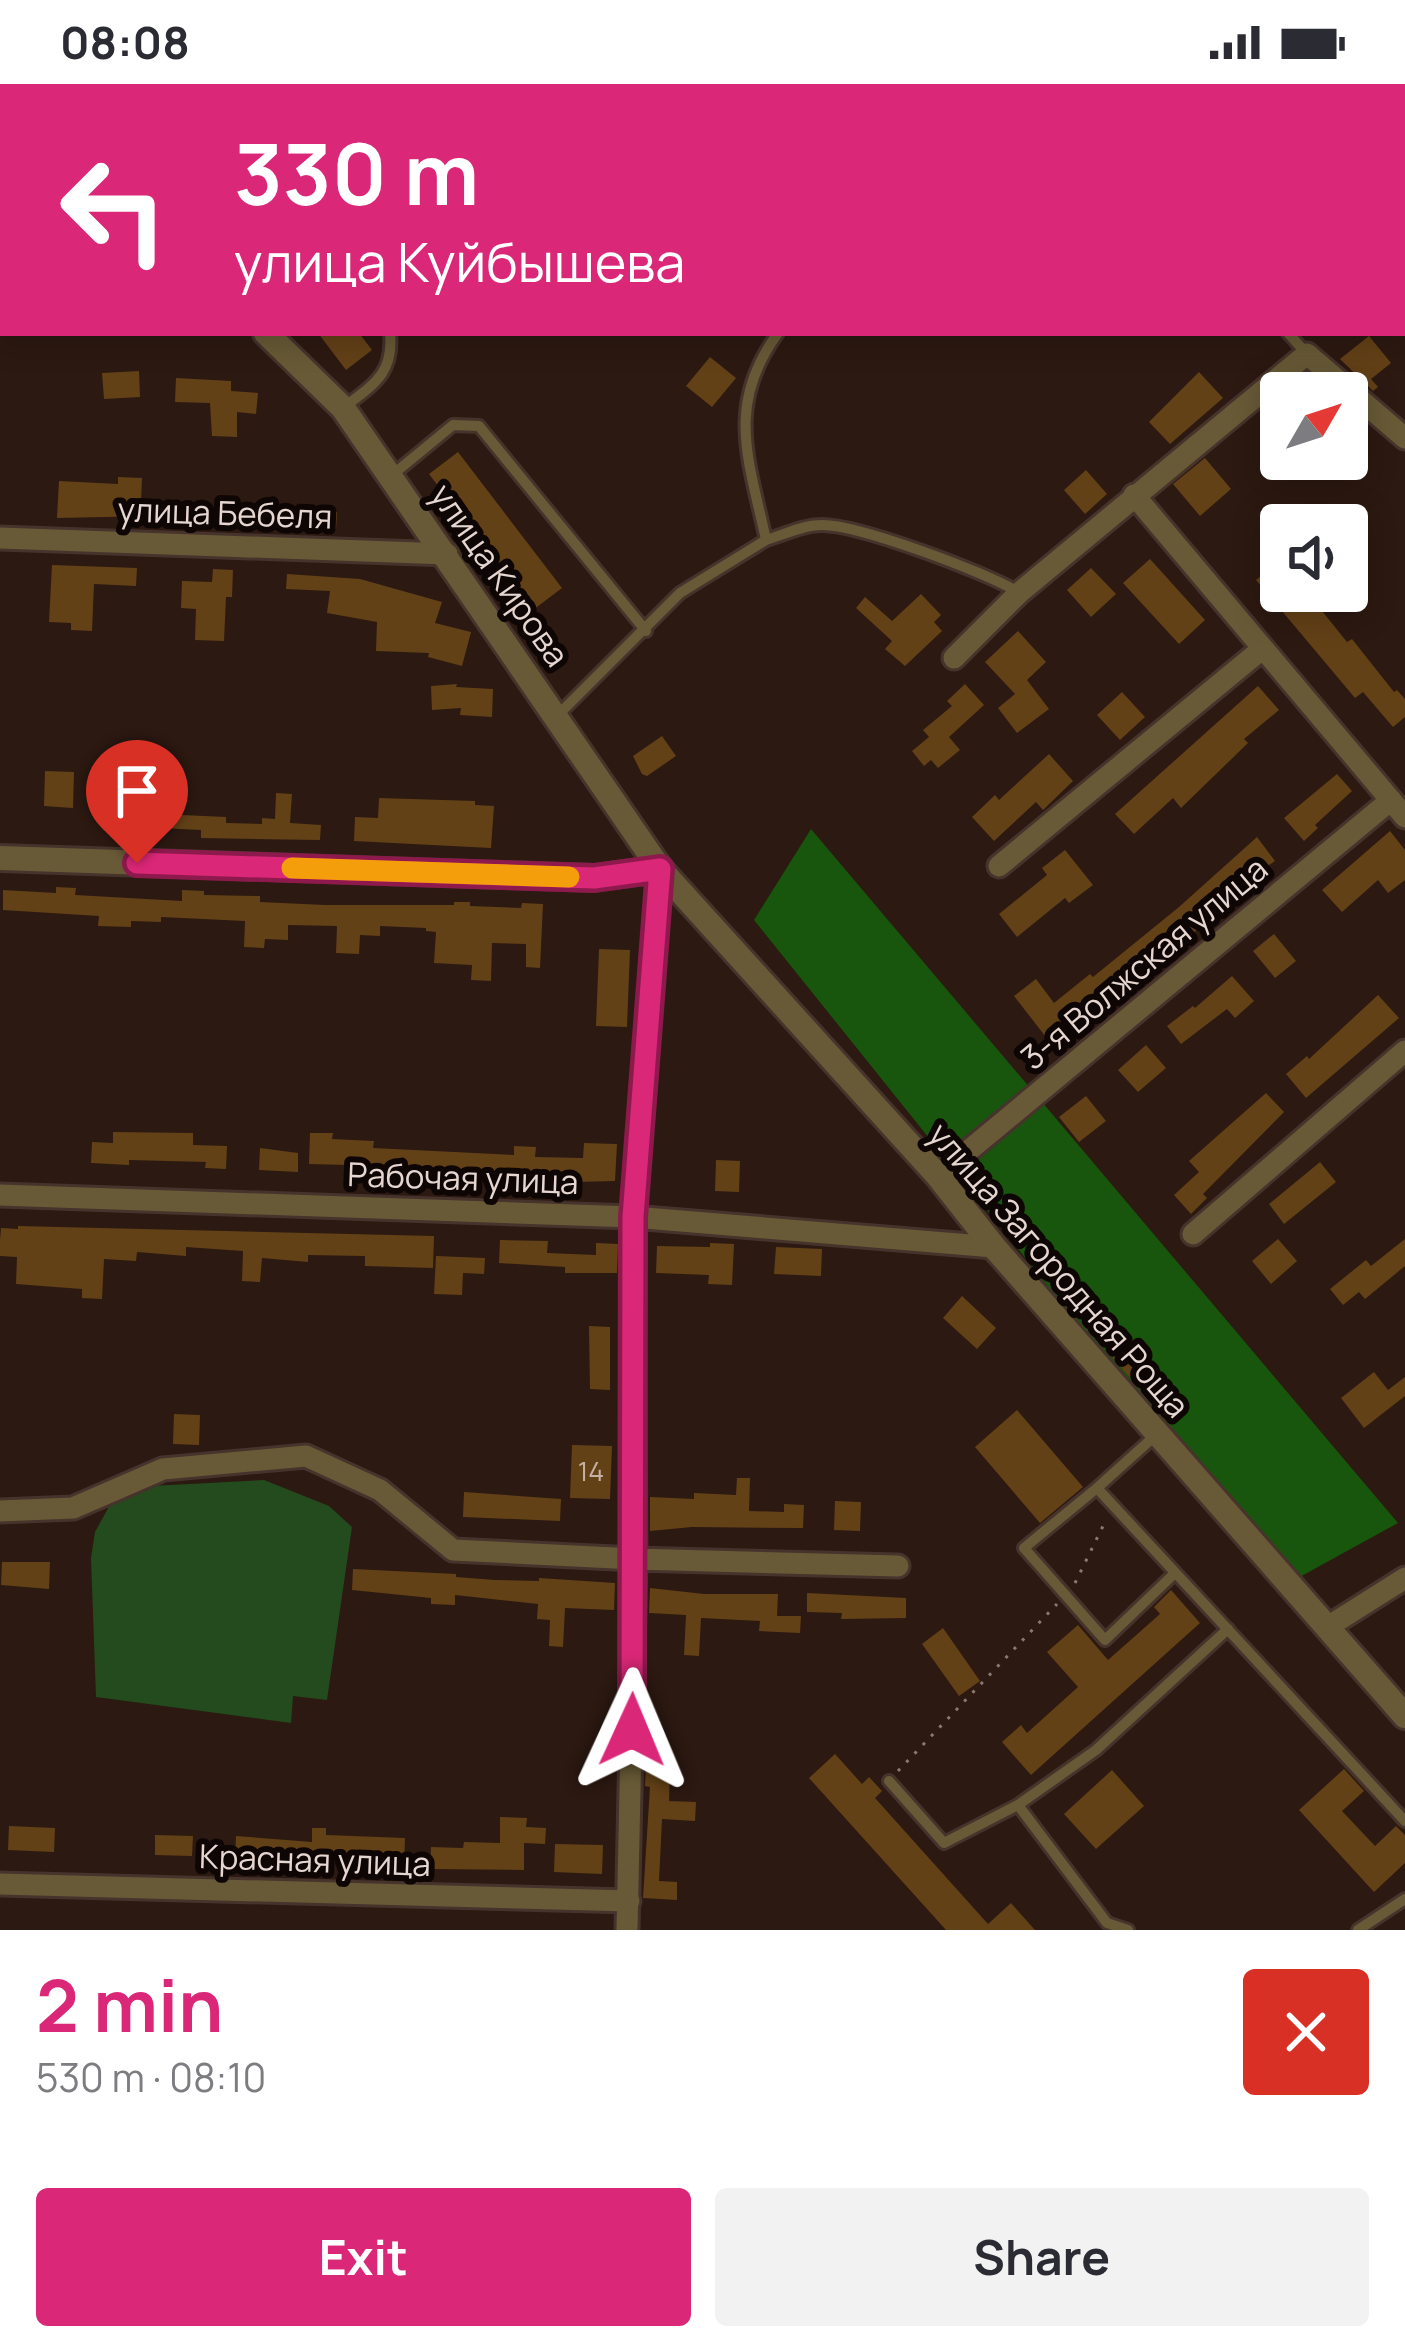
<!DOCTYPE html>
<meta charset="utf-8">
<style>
:root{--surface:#fff;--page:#f2f2f3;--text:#2b2b33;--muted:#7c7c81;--accent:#db2777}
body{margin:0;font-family:Manrope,sans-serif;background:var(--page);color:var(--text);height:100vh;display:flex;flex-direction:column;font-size:45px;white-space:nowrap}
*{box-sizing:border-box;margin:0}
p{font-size:39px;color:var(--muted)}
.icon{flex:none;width:66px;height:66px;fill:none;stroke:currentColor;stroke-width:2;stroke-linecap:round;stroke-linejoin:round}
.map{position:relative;height:1846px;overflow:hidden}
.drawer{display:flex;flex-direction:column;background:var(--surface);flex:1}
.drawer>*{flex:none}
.guide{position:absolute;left:0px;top:0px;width:1407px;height:252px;box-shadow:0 6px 30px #0003;background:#db2777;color:#fff;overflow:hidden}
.needle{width:78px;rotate:51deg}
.fabs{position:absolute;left:1260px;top:288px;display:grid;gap:24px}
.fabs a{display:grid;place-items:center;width:108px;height:108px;border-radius:12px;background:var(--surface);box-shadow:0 6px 30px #0003;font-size:60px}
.pin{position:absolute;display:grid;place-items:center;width:102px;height:102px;color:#fff;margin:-123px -51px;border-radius:50% 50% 50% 0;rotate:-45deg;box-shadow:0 0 12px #0007}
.pin .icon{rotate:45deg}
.me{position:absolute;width:132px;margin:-66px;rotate:1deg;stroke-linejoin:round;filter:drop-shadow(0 0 9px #0008)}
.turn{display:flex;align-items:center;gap:42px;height:252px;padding:0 36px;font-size:54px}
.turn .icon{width:156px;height:156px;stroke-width:2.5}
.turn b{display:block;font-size:84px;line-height:102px}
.round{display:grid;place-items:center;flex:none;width:126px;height:126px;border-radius:12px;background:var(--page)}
.summary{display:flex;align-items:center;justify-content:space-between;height:204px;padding:0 36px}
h1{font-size:72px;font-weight:700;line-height:90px;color:var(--accent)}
.primary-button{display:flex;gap:24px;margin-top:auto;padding:24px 36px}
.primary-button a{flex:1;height:138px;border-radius:12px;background:var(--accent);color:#fff;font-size:48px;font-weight:700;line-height:138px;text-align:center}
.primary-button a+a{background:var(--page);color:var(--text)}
.status{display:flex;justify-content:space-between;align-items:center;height:84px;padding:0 60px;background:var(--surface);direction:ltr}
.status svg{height:33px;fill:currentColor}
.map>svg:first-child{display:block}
</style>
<div class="status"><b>08:08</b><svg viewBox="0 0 49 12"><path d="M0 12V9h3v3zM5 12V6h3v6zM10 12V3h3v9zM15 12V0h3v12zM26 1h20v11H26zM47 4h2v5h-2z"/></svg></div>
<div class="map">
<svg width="1405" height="1846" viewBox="0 0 1405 1846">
<rect width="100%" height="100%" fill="#2c1911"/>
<!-- green -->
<path fill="#234b1d" d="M264 1396 329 1422 352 1443 327 1616 293 1612 291 1639 96 1613 91 1474 95 1448 112 1417 151 1402Z"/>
<!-- forest -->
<path fill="#17560c" d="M811 745 1398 1439 1287 1500 754 836Z"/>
<!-- building -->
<path fill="#634117" d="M318 249H359L372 266 346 286Z
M1369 252 1391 279 1371 295 1378 303 1373 307 1340 275Z
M710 273 736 294 712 323 686 302Z
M139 287 140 313 104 315 102 289Z
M1199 288 1223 314 1170 360 1149 338Z
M176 294 231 297V307L258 309 256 330 237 328V353L212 352 210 319 175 318Z
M458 368 562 504 533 526 429 390Z
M1205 374 1231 405 1200 432 1173 400Z
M1086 386 1107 410 1085 430 1064 406Z
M118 393 142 394 141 418 174 420 173 441 152 440 153 432 57 434 59 397 118 400Z
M281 424 337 428 336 445 280 442Z
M1150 475 1205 536 1179 560 1123 499Z
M1281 477V507H1306L1347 558 1352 555 1394 608 1397 606 1405 615V633L1393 643 1363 608 1355 614 1256 496Z
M52 481 137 484 136 502 94 500 92 547 71 546V539L49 538Z
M1091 484 1116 510 1091 533 1067 506Z
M213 485 233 486 232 513H226L224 557 195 556 196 525 181 524 182 497 212 498Z
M287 490 360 495 442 518 435 539 471 548 462 582 428 573 429 569 376 567 377 538 327 529 330 507 286 505Z
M921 510 941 531 934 538 942 547 905 582 885 565 892 557 856 524 865 513 892 537Z
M1018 547 1046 578 1027 596 1049 625 1017 649 998 624 1015 610 985 578Z
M457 600 456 603 493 605 492 633 460 631 461 624 432 626 431 602Z
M965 600 984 621 949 653 960 666 938 684 931 676 924 682 912 667 929 653 923 646 952 622 947 617Z
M1258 602 1279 626 1244 655 1248 659 1181 724 1173 714 1134 750 1115 730Z
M1122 608 1145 633 1120 656 1097 631Z
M662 652 676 672 647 692 642 690 633 672Z
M1049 670 1073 697 1043 726 1036 718 994 757 972 733 995 711 999 716Z
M45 687 74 688 73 724 44 722Z
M1337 690 1352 707 1315 741 1318 744 1304 757 1284 734Z
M112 696H131L130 726 158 727 159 719 183 720 182 731 226 733V739L262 740V734L275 735 276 709 292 710 290 739 321 741 320 756 201 754V746L142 743V750L103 746 104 721 111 722Z
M379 714 475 717V721L494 722 491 764 354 757 355 733 378 734Z
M1390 747 1405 766V796L1388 809 1378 796 1342 828 1322 806Z
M1257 753 1275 777 1242 800 1195 841 1198 845 1111 915 1115 920 1089 941 1081 932 1049 957 1014 912 1036 895 1054 919 1090 890 1093 893 1179 823Z
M1065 766 1093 801 1069 819 1065 814 1017 853 999 830 1047 791 1042 784Z
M56 803 76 804 75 811 182 817V806L204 807V811L260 812V818L325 821H454V818H470V822L521 824 522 819 543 820 540 884 526 883V860L492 859 491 897 471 896 472 881 434 879 436 848 426 847V844L380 842V852L360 851 359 870 336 869 337 842 288 841V856L265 855 264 864 244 863 245 837 161 833V838L131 837V843L98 842 99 832 3 826V806L56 809Z
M1274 850 1296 877 1275 894 1253 867Z
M599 865 630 866 627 943 596 942Z
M1232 892 1254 917 1235 934 1227 925 1181 960 1167 942 1193 922 1195 924Z
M1378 911 1399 934 1306 1014 1286 990 1307 972 1309 975Z
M1146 961 1166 984 1138 1008 1118 986Z
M1266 1009 1284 1028 1203 1110 1207 1114 1191 1130 1174 1111 1199 1088 1189 1077Z
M1086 1012 1106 1037 1079 1058 1059 1033Z
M113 1048 193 1049V1061L227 1062 226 1085 205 1084 206 1078 129 1076V1081L91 1079 92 1058 113 1059Z
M310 1049H333L332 1055 374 1057 373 1064 514 1071V1062L536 1063 535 1073 583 1074 584 1059 617 1060 615 1097 534 1099 349 1088V1081L309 1080Z
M260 1064 298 1069V1088L259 1086Z
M716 1076 740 1077 739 1108 715 1107Z
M1320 1078 1336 1098 1284 1140 1269 1120Z
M18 1142 434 1152 433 1184 365 1182V1172L308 1171V1178L262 1174 260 1198 242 1197 243 1167 186 1163V1172L137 1168 136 1177 104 1175 102 1215 82 1214V1205L16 1200 17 1173 0 1172V1156L1 1144 18 1145Z
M1278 1155 1297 1177 1271 1200 1252 1177Z
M1405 1155V1182L1365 1215 1359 1208 1343 1221 1330 1205 1366 1176 1371 1182Z
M500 1156 548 1157 547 1169 596 1171V1159L618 1160 617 1189H565V1183L499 1179Z
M710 1159 734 1160 732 1201 708 1200 709 1191 656 1189 657 1162 710 1163Z
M776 1163 822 1165 821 1192 774 1190Z
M436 1172 485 1174 484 1190 463 1189 462 1211 434 1210Z
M962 1212 996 1244 977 1265 943 1234Z
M589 1242 610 1243V1306L590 1305Z
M1131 1257 1166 1299 1148 1314 1112 1273Z
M1374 1288 1388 1306 1405 1293V1312L1364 1344 1341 1314Z
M1017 1326 1083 1403 1040 1439 975 1363Z
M174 1330 200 1331 199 1361 173 1360Z
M572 1361 612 1362 610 1415 570 1414Z
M737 1394H750L749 1427 784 1428V1420L804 1421 803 1444 692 1443 650 1447V1413L694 1415V1409L736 1411Z
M464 1408 561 1415 560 1437 463 1433Z
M835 1417 861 1418 860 1447 834 1446Z
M2 1478H50L49 1505 1 1501Z
M353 1485 456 1490V1493L495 1496 539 1497V1494L615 1499 614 1526 565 1524 563 1563 549 1562 550 1536 537 1535 538 1520 455 1511V1521L431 1520V1514L352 1506Z
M650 1504 704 1510H778L777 1532H801L800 1549 759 1547 760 1537 701 1534 699 1572 684 1571 686 1531 649 1529Z
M1171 1506 1200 1539 1031 1691 1002 1658 1021 1641 1027 1649 1078 1603 1047 1568 1078 1541 1108 1576 1160 1530 1154 1523Z
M807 1509 906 1514V1534L841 1535 842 1529 807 1528Z
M943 1544 980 1597 959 1612 922 1560Z
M835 1670 862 1700 869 1693 882 1707 875 1714 988 1840 1011 1819 1035 1846H946L809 1694Z
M646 1681 670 1682 669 1717 696 1718 695 1737 662 1735 659 1797 677 1798V1816L643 1814 650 1703 645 1702Z
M1344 1685 1364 1707 1342 1727 1375 1762 1396 1742 1405 1751V1779L1374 1808 1299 1726Z
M1112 1686 1144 1722 1096 1765 1064 1730Z
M500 1733 527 1734 526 1743 546 1744 545 1760 524 1759V1786L430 1785 431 1763 463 1764 464 1758 500 1759Z
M9 1742 55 1744 54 1768 8 1766Z
M312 1744H326V1751L405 1754 404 1781 235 1775 236 1752 312 1758Z
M155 1751 193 1752 192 1772 155 1771Z
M555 1760 603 1761 602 1790 554 1788Z"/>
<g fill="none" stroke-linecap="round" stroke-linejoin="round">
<defs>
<path id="service" d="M604 0 608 3
M925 0 928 3
M1288 249 1306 269
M343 324C373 301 394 290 390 249
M391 392 453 341 479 342 646 547
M766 456C783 451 803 441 821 441 857 440 985 488 1018 508
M557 632 680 509 766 456C749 376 725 321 778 249
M1157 1350 1097 1404 1405 1737
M1097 1404 1024 1464 1105 1556 1175 1489
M889 1697 944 1759 1018 1721
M1128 1846 1107 1839 1018 1721 1096 1666 1228 1545
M1358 1846 1405 1815"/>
<path id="minor" d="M0 116H3
M1134 411 1405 733
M0 454 447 470
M954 574 1019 509 1307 270 1405 354
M999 782 1262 565
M938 1092 1391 716
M0 1111 633 1133 994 1163
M1193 1150 1405 967
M0 1427 73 1424 163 1385 306 1372 380 1406 453 1466 635 1475 898 1482
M1326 1544 1405 1494
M0 1800 629 1817
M627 1846 635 1475 633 1133 660 785"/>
<path id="tertiary" d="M0 1 3 4
M266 249 343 324 660 785 938 1092 994 1163 1405 1632
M0 774 594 794 660 785"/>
</defs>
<!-- service casing -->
<use href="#service" stroke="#46332c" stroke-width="16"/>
<!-- minor casing -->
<use href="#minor" stroke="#46332c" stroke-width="27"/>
<!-- tertiary casing -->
<use href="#tertiary" stroke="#46332c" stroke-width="30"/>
<!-- path -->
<path stroke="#8a7972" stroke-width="3" stroke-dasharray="3 9" stroke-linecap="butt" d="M1075 1499 1105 1438
M898 1687 1057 1520"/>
<!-- service -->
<use href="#service" stroke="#685a36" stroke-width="10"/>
<!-- minor -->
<use href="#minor" stroke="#685a36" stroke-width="21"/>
<!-- tertiary -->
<use href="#tertiary" stroke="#685a36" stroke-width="24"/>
</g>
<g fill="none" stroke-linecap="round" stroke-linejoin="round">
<defs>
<path id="route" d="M137 779 594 794 660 785 633 1133 632 1646"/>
</defs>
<!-- route casing -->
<use href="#route" stroke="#8e194d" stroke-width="30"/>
<!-- route -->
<use href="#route" stroke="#db2777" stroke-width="21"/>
<!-- slow -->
<path stroke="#f59e0b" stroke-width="21" d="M292 784 569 793"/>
</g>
<g text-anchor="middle" stroke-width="12" stroke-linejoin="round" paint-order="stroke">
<!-- number labels -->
<g font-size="27" fill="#c4b1a2">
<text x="591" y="1397">14</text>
</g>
<!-- street labels -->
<g font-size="33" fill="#e5d6d1" stroke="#0e0604">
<text transform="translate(225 429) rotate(2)" y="12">улица Бебеля</text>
<text transform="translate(500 491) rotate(55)" y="12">улица Кирова</text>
<text transform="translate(1144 879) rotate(-40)" y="12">3-я Волжская улица</text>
<text transform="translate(463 1094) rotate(2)" y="12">Рабочая улица</text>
<text transform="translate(1059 1186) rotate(49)" y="12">улица Загородная Роща</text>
<text transform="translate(315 1776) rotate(2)" y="12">Красная улица</text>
</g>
</g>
</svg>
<div class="fabs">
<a><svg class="needle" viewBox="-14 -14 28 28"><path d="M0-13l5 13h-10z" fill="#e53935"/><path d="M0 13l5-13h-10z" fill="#7c7c81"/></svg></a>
<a><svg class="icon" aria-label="sound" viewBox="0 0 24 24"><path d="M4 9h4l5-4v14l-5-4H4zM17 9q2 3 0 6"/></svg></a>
</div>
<div class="pin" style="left:137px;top:779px;background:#d93025"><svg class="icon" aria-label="arrive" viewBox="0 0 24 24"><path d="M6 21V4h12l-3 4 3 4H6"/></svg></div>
<svg class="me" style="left:632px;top:1646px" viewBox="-20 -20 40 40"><path d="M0-17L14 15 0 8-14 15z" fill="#db2777" stroke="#fff" stroke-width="4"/></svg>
<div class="guide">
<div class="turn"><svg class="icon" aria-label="left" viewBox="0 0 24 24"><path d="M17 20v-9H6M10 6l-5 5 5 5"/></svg><div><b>330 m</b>улица Куйбышева</div></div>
</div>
</div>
<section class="drawer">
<div class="summary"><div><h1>2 min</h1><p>530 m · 08:10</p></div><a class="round" style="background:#d93025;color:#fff"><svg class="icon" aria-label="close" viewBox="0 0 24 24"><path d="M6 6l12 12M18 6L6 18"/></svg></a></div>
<div class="primary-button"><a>Exit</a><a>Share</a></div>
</section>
